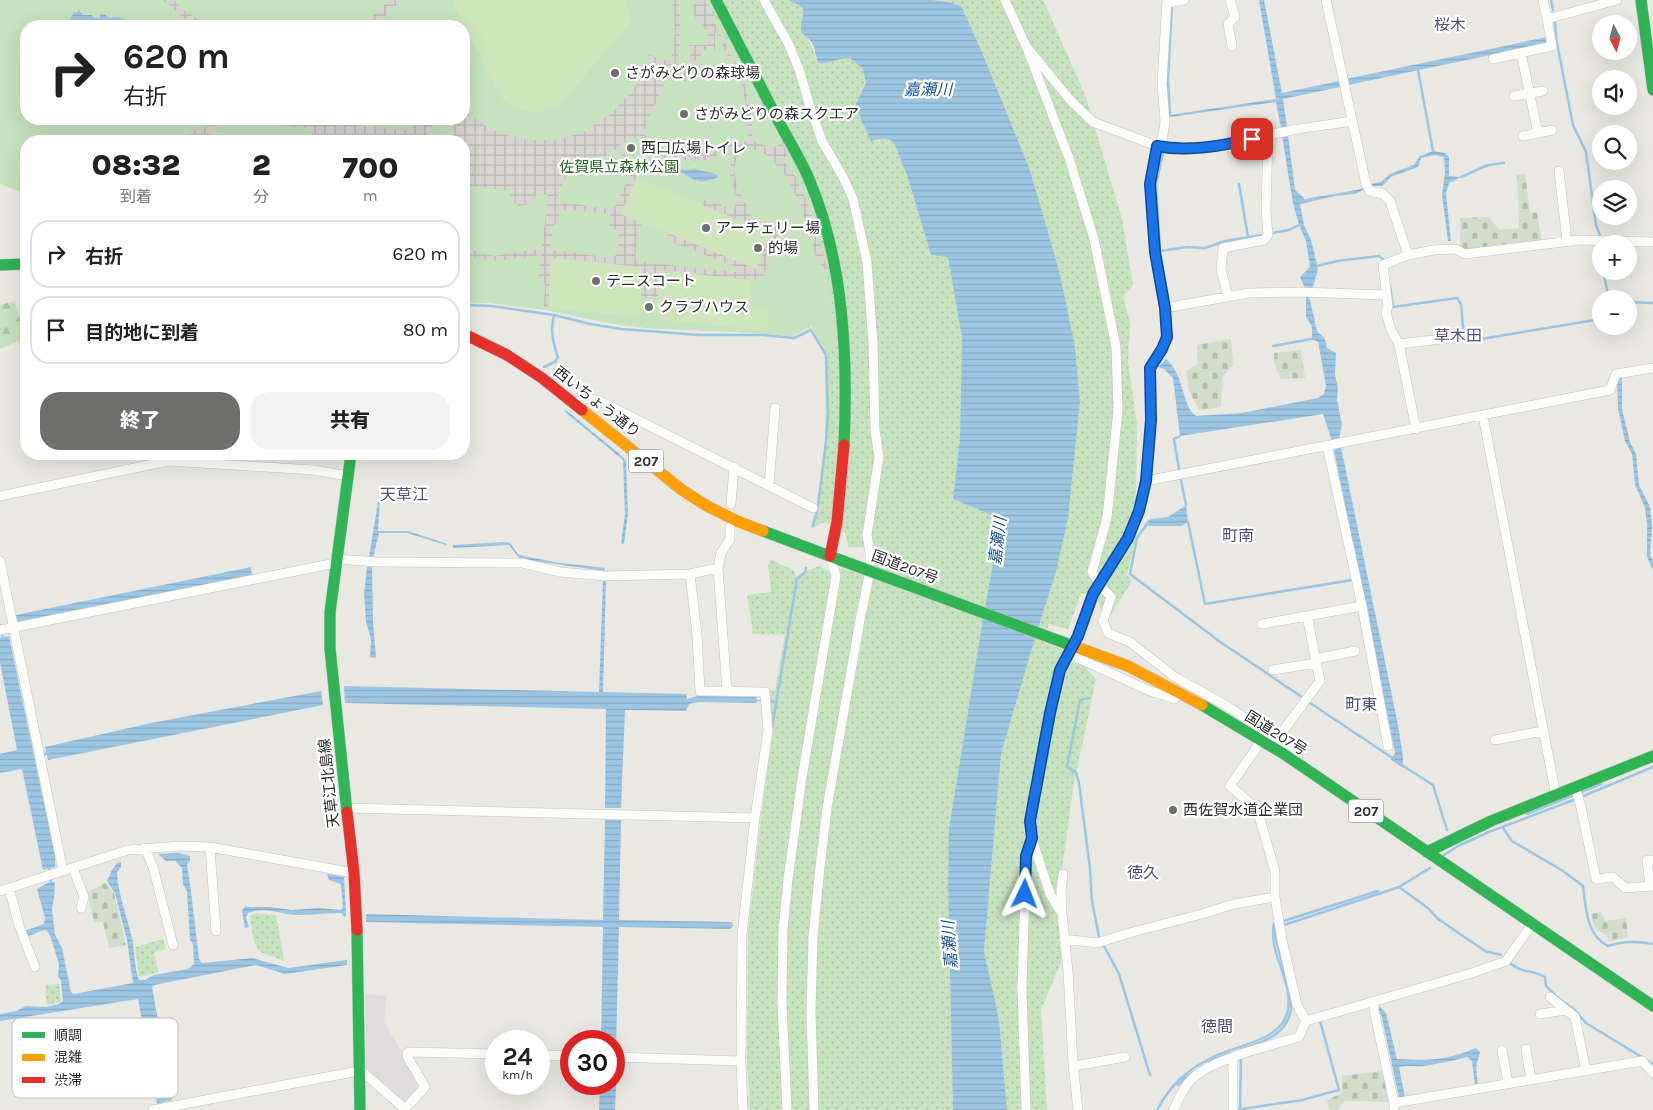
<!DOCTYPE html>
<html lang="ja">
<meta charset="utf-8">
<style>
:root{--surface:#fff;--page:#f2f2f2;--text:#222;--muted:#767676;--line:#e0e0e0;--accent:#6e6e6c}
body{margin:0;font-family:Karla,"Noto Sans JP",sans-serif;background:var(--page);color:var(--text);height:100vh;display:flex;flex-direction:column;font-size:19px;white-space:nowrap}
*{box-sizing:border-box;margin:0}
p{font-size:16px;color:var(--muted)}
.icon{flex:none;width:28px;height:28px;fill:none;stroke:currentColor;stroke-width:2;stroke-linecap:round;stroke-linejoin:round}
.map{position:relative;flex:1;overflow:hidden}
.details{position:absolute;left:20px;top:135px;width:450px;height:325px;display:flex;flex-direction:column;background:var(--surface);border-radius:20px;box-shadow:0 5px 20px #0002}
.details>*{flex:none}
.top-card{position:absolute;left:20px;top:20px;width:450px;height:105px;border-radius:20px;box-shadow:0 5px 20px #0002;background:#fff;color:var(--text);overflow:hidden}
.needle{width:32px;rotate:174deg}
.buttons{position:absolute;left:1592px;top:15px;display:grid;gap:10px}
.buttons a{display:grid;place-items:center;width:45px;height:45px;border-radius:50%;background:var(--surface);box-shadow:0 5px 20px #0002;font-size:25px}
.speed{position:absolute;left:485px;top:1030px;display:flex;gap:10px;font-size:25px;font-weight:700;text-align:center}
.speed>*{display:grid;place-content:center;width:65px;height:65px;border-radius:50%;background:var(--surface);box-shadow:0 5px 20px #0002;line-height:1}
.speed small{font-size:12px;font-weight:400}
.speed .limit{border:8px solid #d22;background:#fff;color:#111}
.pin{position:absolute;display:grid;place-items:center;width:42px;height:42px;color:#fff;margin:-21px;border-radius:10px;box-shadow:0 2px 8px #0006}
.me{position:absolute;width:55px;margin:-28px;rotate:2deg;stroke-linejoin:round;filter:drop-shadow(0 0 4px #0008)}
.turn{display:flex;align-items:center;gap:18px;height:105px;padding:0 20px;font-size:22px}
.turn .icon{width:65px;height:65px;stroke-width:2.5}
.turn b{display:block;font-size:35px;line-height:42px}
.eta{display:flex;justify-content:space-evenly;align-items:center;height:85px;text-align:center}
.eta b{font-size:30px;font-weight:800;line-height:35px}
.primary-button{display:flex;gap:10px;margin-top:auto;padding:10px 20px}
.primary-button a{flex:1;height:58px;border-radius:20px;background:var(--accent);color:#fff;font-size:20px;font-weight:800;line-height:58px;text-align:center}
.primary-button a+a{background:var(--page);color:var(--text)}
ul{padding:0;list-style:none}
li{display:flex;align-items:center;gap:15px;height:68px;margin:0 10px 8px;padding:0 10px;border:2px solid var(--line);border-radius:20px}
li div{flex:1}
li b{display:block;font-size:19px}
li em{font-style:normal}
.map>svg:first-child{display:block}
</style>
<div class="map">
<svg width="1653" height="1110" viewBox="0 0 1653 1110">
<defs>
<pattern id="grass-dots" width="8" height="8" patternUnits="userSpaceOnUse" patternTransform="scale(1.25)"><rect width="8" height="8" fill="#c7e2be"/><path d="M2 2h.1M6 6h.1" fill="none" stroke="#abc2a3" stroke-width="1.8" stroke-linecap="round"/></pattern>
<pattern id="forest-firs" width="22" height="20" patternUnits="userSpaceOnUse" patternTransform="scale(1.25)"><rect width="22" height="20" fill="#c7e2be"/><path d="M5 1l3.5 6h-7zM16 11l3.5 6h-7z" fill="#abc2a3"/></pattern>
<pattern id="cemetery-stones" width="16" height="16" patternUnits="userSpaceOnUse" patternTransform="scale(1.25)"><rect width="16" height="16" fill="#d3ddcb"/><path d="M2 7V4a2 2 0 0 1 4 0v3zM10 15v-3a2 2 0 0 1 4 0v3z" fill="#b5beae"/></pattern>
<pattern id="plaza-grid" width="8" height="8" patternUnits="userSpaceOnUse" patternTransform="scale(1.25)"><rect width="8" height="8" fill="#d7d6d0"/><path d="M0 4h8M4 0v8" fill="none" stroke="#b9b8b3"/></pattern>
<pattern id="water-rules" width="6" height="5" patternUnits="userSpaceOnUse" patternTransform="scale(1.25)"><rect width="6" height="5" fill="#9dc6e3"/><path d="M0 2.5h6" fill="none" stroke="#87aac3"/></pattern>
</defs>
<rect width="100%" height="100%" fill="#e9e8e2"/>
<!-- industrial -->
<path fill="#dedcdd" d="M366 994 386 996 384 1022 422 1087 405 1105 366 1071Z"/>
<!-- grass -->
<path fill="url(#grass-dots)" d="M705 0H788L799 5 803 9 802 22 801 25C805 38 814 45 816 59L833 60 841 58H850L863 69 866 83 871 141C880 139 887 136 894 143L908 178 931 254 948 257 962 338 960 438 953 499 1001 519 983 618 949 829 948 885 953 1110H750L747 1060 748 933 761 817 773 729 769 690H775L785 634H753L747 595 771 592 768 565 770 559 795 571V577L805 571 820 566 834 575 843 568 873 579 880 547H848L846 534 825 522 810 529 817 508 825 442 826 352 812 326 792 336 760 333 647 328 609 323 546 310 491 303 464 302 827 270 821 245 714 16Z
M932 0H1043L1086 97 1122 219 1133 285 1123 297 1130 322 1128 362 1137 424 1136 489 1137 534 1127 575 1132 581 1110 616 1102 612 1097 598 1081 593 1068 629 1049 624 1043 642 1064 650V662L1082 664 1096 679 1073 788 1061 877V962L1041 1010 1047 1110H1007L999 1019 984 951 1001 754 1035 638 1056 572 1068 519 1080 402 1059 270 1030 170 979 45 961 6 948 2Z
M255 913 276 915 284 961 260 952 254 942 250 916Z
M163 939 166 949 154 952 158 972 139 977 135 947Z
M59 984 61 1002 47 1005 45 985Z"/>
<!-- forest -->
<path fill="url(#forest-firs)" d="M15 301 25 338 0 349V305Z"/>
<!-- cemetery -->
<path fill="url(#cemetery-stones)" d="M1525 174 1530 213 1537 212 1541 240 1465 252 1460 249V218L1489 217 1499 230 1519 228 1517 175Z
M1231 339 1233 365 1223 376 1221 407 1199 410 1189 391 1186 371 1198 364 1197 345Z
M1301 350 1305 378 1281 379 1274 363V353Z
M105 883 114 893 126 945 109 948 103 922H94L87 893Z
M1601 912 1605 921 1626 918 1628 937 1609 942 1607 935 1595 929 1591 914Z
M1383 1071 1389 1102 1344 1101 1338 1110H1329L1327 1100 1342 1093V1076Z"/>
<!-- park -->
<path fill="#c7e2be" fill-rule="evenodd" d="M0 0H705C727 38 747 76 767 114 782 143 800 172 810 203 826 251 832 300 835 350L826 352 811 326 792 336 760 333 647 328 608 323 546 310 491 303 464 302V141H26V194L0 184ZM26 26H464V119H26Z"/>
<!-- pitch -->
<path fill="#cfe6bd" d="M456 0H625L632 21 561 103C539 116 523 114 503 100L454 5Z
M636 177 771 233 756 270 620 214Z
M550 258 642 267 640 317 548 308Z
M659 270 751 280 750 307 769 309 768 331 657 319Z"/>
<!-- plaza -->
<path fill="url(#plaza-grid)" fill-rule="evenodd" d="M163 0H174L183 9 207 26H193Z
M390 0H402L384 17 371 26H357L370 19Z
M672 0H678L680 12V43L676 70 684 72 690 57 689 45H708V33L699 19H696L692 6 697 3 695 0H705L714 16 712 18 743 78 750 104 753 129 752 141 764 145 771 149 782 143 788 155 782 159 795 176 810 208 819 243 821 245 827 271 817 261 802 209 790 183 783 172 767 155 755 150 744 148 738 151 734 170 737 187 752 217 776 227 779 233 763 277 761 279 751 280 659 270 658 297 641 296 642 267 551 258 548 308 544 306 545 283 538 282 464 273 538 282 541 255 497 261 480 259 464 253V247L484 254 494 256 542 248 548 195 536 194 534 201 530 204 519 206 512 201 509 191 464 185V141H449L454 125V119H464V107L467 110 465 112 490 129 503 134 529 140H554L579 134 591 129V127L613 112 633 90 641 76 649 55 671 62 675 32ZM716 32 741 83 747 110 748 141H735L722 144 707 153 700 154 665 151 657 147 643 133 668 74 686 82 695 60H701V50H715V33ZM632 138H638L653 153 665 158 698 161 709 160 732 147 735 151 730 168V175L737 199 734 210 705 199 702 205 771 233 756 269 668 233 666 240 736 267V272L641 262 637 260 635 257 638 231 642 223 621 214 636 177 620 145ZM614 150H617L621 156 629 177 615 207 610 209 560 202 558 199V194L566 176 577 168 601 159ZM560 209 610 214 609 228 616 230 619 234 617 253 615 256 611 258 553 250 551 246 553 225 559 223Z
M185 119H299L405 130 411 129 415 126 420 119H434L430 132 420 141 358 140 310 134V128L224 119 223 125 215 123 209 141H191L188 138V130L197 131 207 126V123Z"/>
<!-- water -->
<path fill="url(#water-rules)" d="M788 0H932L948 2 961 6 979 45 1030 170 1059 270 1075 347 1080 402 1068 519 1056 572 1035 638 1001 754 984 951 999 1019 1007 1110H953L948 885 949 829 983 618 1001 519 953 499 960 438 962 338 948 257 931 255 908 178 894 143C887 136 880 139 871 141L855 106 866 83 863 69 850 58C839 58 829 64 819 63 815 57 816 50 812 43 809 38 803 36 801 30 800 24 804 16 803 9L799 5Z
M1259 0H1264L1282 93 1339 81 1340 87 1283 99 1287 127 1281 128 1276 102 1170 117V115L1276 99Z
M78 9 83 15H92L93 18H100V15L104 14 109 18 119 17 127 23 128 26H107L105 21 90 22 89 26H71C68 20 72 18 73 13L78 12Z
M1547 37 1548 43 1348 85 1346 79Z
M1288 135 1295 190 1305 199 1356 190 1363 188 1365 189 1355 194 1335 196 1300 204 1304 225 1311 240 1318 269 1312 290H1306L1300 277 1310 267 1306 241 1299 225 1293 203 1282 136Z
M1433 151 1445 153 1449 157V176L1461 177 1449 183 1446 193 1451 241H1448L1442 195 1445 173 1444 157 1435 155 1421 158 1418 167 1391 177 1382 186H1372L1371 184 1381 182 1390 174 1414 165 1420 156Z
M638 160 653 163 663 162 685 170 695 169 716 174 718 177C692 189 692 172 670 170 666 170 661 169 658 171 651 172 646 177 639 172 637 170 636 168 636 165Z
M1306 296H1309L1317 331 1325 339 1327 348 1336 353 1335 375 1338 388 1337 400 1342 424 1339 440 1332 441 1323 414 1180 436 1173 378 1164 369 1158 367 1166 359C1185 375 1182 407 1196 416L1242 413 1318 398 1324 394 1326 385 1318 342 1312 339V326L1306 317Z
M1617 378H1622V409L1630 442 1636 454 1639 485 1650 507 1652 528 1650 555 1653 561V570L1647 557V524L1645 508 1635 484 1632 454 1625 441 1618 408Z
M566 410 622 456 626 462 628 514 624 544 621 543 625 514 623 460 565 412Z
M1341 447 1398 725 1403 757V768L1391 760 1395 753 1334 450Z
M379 496 380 501 378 531H408L447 544 446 545 407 533H379L373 558 369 557Z
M1186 505 1188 522 1182 526H1148L1150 519 1168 517Z
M503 542 510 543 518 554 523 556 560 563 605 568V571L520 559 509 545 453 548V545Z
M251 567 252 575 18 623 16 615Z
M367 567H372L373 621 376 658 370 657 371 639 366 622 364 593Z
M603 580H606L603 692 686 694 687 699 698 696 756 697 757 700H761V701H757L756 703 698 702 689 704 686 711 625 710 621 808H605L606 709 345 703 344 686 599 692Z
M9 636 55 856V867L43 870 22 769 0 773V754L17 750 0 662V638Z
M321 691 323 705 48 760 45 747 151 723Z
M605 820H621L619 920 732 922 733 926 730 929 619 927 616 1050H614V1041H601L603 927 366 922V914L603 920Z
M178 853 190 856V861L187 864 191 892 199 959 202 963 252 958 288 968 347 960V965L285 974 256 965 154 985 152 987 172 1100 157 1104 138 999 0 1021V1014L16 1011 26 1006 46 1007 59 1004 63 1001 61 980 58 977 59 964 50 935 46 930C38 931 34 936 25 936L24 931 44 924 45 918 37 889 49 882H55L54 898 52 909 55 935 62 948 71 992 74 994 133 983 127 940 115 893 107 881 112 870 117 863 121 862V867L117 872C118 895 127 916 132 938 135 952 134 967 139 980H145L154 975 188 969 194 964 193 944 190 940 187 891 183 884 182 868 175 861H166L158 854Z
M327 874 344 877 346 914 345 917 341 913C327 913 312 915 298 915 279 915 268 906 248 913L246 917 249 927 245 928 242 911 245 906 250 907H271L291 910 318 908 340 910 343 909 341 884 329 880Z
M1379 1006 1386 1013 1397 1059C1427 1061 1448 1060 1476 1048L1480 1052 1476 1067 1478 1085H1475L1472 1061 1467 1057C1452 1061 1438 1064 1423 1066 1414 1067 1407 1065 1399 1067L1405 1097H1399L1382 1018 1378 1008Z
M614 1064H617L615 1110H599L600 1084H614Z"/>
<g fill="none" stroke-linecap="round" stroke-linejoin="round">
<!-- stream -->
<path stroke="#9dc6e3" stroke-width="2.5" d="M1551 0 1553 10
M1555 21 1556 38 1573 125 1586 152 1596 225 1601 238
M1418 70 1433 151
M1170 115 1168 79 1172 6
M1163 153 1156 184 1160 251 1187 247 1205 248 1225 241 1262 235
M1461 177 1488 165 1504 163
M1239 184 1248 237
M1272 233 1289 230 1299 225
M1599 248 1601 260
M1317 266 1337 261 1379 256 1385 261
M1603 271 1609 299
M1390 286 1393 307 1457 298 1461 304 1464 337 1469 341 1601 319
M1629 302 1653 303
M464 305 491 306 554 315 590 324 621 329 700 335H763L794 338 811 330 826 355 828 415 826 442 818 506 813 526
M1273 346 1312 339
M544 367 555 362 558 357C553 344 550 329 554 315
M1179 469 1174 439 1180 436
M1181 480 1186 505
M1149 521 1137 538 1130 574 1219 641 1302 697
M1188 522 1205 604 1352 580
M0 625 3 638
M1089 698 1080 700 1067 767 1076 772 1079 783 1090 869 1092 901 1099 937
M771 701 776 702
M1310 703 1394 759
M772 728 797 579 805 572 806 568
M34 756 50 753
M1400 764 1433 785 1447 830
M1581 797 1653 767
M1527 814 1601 784
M1503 828 1512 841 1563 871 1583 886C1586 908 1586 935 1608 946 1623 941 1637 941 1653 944
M1444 855 1458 846 1489 832 1576 799
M49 869 51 882
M1399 887 1429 909 1438 919 1485 951 1501 955
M1281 926 1399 887 1430 868
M1276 928 1275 935 1285 974
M1104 946 1119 974 1150 1075
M1510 963C1523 974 1532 969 1545 977L1546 986 1559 999 1574 1009 1586 1023 1653 1064
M1240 1050C1262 1042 1286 1036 1291 1010 1292 1005 1290 999 1290 994
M1202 1067 1212 1060 1230 1053
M1178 1085 1186 1077 1195 1071
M747 1097V1110
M1240 1109 1241 1056
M1157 1110C1171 1085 1185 1071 1211 1058 1235 1045 1282 1042 1288 1010 1293 980 1268 953 1274 924L1378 891
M1236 1110 1302 1100 1339 1090 1320 1021H1322"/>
<defs>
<path id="street" d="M764 0 789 45 800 72 810 107 822 141 843 177 853 199 867 262 873 343 875 430 879 457 867 535 870 553V571L860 620 827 808 820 867 813 936 811 1012 814 1110
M1005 0 1026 46 1070 100 1093 122 1157 146
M1230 0 1235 17 1228 24 1232 46
M1326 0 1366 184 1370 191 1383 194 1390 201 1408 255
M1543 0 1547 19 1617 0
M1167 3 1184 0
M1026 46 1069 158 1094 239 1116 347 1118 410 1107 518 1092 572 1100 585 1111 597 1103 621 1108 633 1130 642 1175 677 1227 706 1298 753 1297 763
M1521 53 1538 133
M1493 59 1552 46 1547 19
M1514 96 1543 91
M1523 136 1552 130
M1161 147 1165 122 1162 84 1167 0
M1559 171 1567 241
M1228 297 1221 269 1223 248 1264 240 1268 235 1266 211 1268 135
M1165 308 1249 293 1300 292 1386 295
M1399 344 1450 338
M575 403C584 397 590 398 600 401L813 508
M1483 416 1556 796
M1416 429 1399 344 1391 330 1386 313 1388 306 1383 265 1408 255 1434 250 1455 249 1465 254 1580 240 1653 242
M1327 445 1362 606 1388 746
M1146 481 1610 390 1616 374 1653 368
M769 486 775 408
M0 496 168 461 313 470 348 476
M731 504 734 467
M336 559 377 562 522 563 560 572 605 576 690 574 718 568 721 553 730 539V527
M0 561 63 871
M718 568 727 691
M690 574 697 635 700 691 765 692 768 731 755 818 742 935 741 1061 743 1110
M1262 624 1362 606
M0 630 336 563
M1069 654 1150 691C1158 694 1167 695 1175 699
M1315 659 1355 651
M1273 670 1316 663
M1277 739 1320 681 1307 616
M1495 740 1543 731
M1257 747 1230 786 1257 809 1275 871V897
M1575 788 1580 803 1596 879 1613 877 1625 888 1653 886
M347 808 755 818
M210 847 216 931
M145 848 153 867 173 945
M73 868 84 897 81 908
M1063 874 1061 891 1062 914 1068 971 1073 1063 1078 1110
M1650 886 1647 860H1653
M9 888 19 925 35 967
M0 891 128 850 180 846 210 847 354 873
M1062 914 1050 894 1032 839 1030 821 1050 713 1061 670 1078 636 1093 594 1128 538 1139 511 1146 481 1151 420 1150 368 1162 349 1167 337 1165 308 1155 252 1151 184 1157 146C1200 153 1241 140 1283 132 1305 127 1329 125 1352 121
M1064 939 1097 943 1129 933 1202 914 1234 904 1275 897 1282 940 1297 1005 1306 1021
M1550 997 1575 1017 1586 1071
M1374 1001V1010L1394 1103
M1540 1014 1566 1010
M1526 1049 1531 1080
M1502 1050 1508 1083
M539 1055 571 1056
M614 1057 741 1061
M1074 1066 1125 1057
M153 1110 353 1072 364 1073 405 1109 425 1087 408 1058 407 1054 409 1052 496 1054
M787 1110 782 1004 783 929 788 879 802 778 836 576 830 556
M1026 1110 1022 989 1026 856 1031 839
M1173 1110C1178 1101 1183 1088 1191 1080 1208 1060 1272 1045 1299 1037L1306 1021 1472 973 1506 961 1533 923
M1233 1110V1057
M1394 1110V1103L1642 1061 1653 1073"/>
<path id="fast" d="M716 0C737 41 758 81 779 122 789 141 801 160 809 179 844 261 848 357 844 445
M1641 0 1653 90
M0 265 26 264
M763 531 843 561
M1202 705 1284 754 1653 1006
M347 812 330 649V612L351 454
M1427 852 1491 821 1653 756
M357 930 360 1110"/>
<path id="slow" d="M582 410 682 490 707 506 737 521 763 531
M1065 643 1128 666 1202 705"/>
<path id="jam" d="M464 334 507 355 542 378 582 410
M830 556 837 522 844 445
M347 812 354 873 357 930"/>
</defs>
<!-- street casing -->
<use href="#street" stroke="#c4c3c2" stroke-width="10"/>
<!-- fast casing -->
<use href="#fast" stroke="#c4c3c2" stroke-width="12"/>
<!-- slow casing -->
<use href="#slow" stroke="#c4c3c2" stroke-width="12"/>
<!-- jam casing -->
<use href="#jam" stroke="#c4c3c2" stroke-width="12"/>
<!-- street -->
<use href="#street" stroke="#fcfcfb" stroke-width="9"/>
<!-- fast -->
<use href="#fast" stroke="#30b455" stroke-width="11"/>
<!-- slow -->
<use href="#slow" stroke="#ff9f0a" stroke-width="11"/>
<!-- jam -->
<use href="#jam" stroke="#e5322d" stroke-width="11"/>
<defs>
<path id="fast-bridge" d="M843 561 1065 643"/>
</defs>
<!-- fast-bridge casing -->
<use href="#fast-bridge" stroke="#c5c5c2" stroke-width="12" stroke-linecap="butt"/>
<!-- fast-bridge -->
<use href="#fast-bridge" stroke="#30b455" stroke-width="11"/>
</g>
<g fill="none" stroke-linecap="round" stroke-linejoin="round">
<defs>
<path id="route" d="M1025 894 1026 856 1032 838 1030 821 1050 713 1060 670 1078 636 1093 594 1128 538 1139 511 1146 481 1151 420 1150 368 1162 349 1167 337 1165 308 1155 252 1150 184 1157 146C1188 152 1221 146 1252 139"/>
</defs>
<!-- route casing -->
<use href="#route" stroke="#114b97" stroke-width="12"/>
<!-- route -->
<use href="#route" stroke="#1a73e8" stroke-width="9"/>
</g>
<!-- markers -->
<g fill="#6e6e6c" stroke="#fff" stroke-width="2">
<circle cx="615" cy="73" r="5"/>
<circle cx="684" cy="114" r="5"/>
<circle cx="631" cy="148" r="5"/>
<circle cx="706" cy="228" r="5"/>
<circle cx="758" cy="248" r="5"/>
<circle cx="596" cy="281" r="5"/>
<circle cx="649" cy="307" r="5"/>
<circle cx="1173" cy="810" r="5"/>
</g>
<g text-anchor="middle" stroke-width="4.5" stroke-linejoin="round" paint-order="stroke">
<!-- shield labels -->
<g fill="#fff" stroke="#6b6b6b" stroke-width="1">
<rect x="628.5" y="449.5" width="35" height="23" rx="4"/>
<rect x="1348.5" y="799.5" width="35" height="23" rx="4"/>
</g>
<g font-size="14" font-weight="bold" fill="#2c2c2c">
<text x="646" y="466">207</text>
<text x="1366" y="816">207</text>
</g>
<!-- poi labels -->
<g font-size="15" fill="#2c2c2c" stroke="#fff" text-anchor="start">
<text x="625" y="78">さがみどりの森球場</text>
<text x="694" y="119">さがみどりの森スクエア</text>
<text x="641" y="153">西口広場トイレ</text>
<text x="716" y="233">アーチェリー場</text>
<text x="768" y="253">的場</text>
<text x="606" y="286">テニスコート</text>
<text x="659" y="312">クラブハウス</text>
<text x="1183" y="815">西佐賀水道企業団</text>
</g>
<!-- park labels -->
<g font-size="15" fill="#246321" stroke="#fff">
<text x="619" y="172">佐賀県立森林公園</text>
</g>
<!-- street labels -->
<g font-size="15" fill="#2c2c2c" stroke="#fff">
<text transform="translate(597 402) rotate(38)" y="5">西いちょう通り</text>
<text transform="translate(905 567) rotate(20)" y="5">国道207号</text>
<text transform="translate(1276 733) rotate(32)" y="5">国道207号</text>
<text transform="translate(329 783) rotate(-96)" y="5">天草江北島線</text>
</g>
<!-- neighbourhood labels -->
<g font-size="16" fill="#505079" stroke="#fff">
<text x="1450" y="30">桜木</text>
<text x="1458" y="341">草木田</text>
<text x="404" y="500">天草江</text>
<text x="1238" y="541">町南</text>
<text x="1361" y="710">町東</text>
<text x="1143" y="878">徳久</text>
<text x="1217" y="1032">徳間</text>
</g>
<!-- water labels -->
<g font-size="16" font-style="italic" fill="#1a5491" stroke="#fff">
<text x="928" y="95">嘉瀬川</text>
<text transform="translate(997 541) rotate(-83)" y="6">嘉瀬川</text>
<text transform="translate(949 945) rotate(-94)" y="6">嘉瀬川</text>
</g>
</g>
<!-- legend -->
<rect x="12" y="1018" width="166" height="80" rx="8" fill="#fff" stroke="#c0c0c0" stroke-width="1"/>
<rect x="22" y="1032" width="23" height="6" fill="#30b455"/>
<rect x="22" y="1054" width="23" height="7" fill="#ff9f0a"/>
<rect x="22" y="1077" width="23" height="6" fill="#e5322d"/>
<g font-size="14" fill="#2c2c2c">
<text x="54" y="1040">順調</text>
<text x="54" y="1062">混雑</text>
<text x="54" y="1085">渋滞</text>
</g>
</svg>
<div class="buttons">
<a><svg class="needle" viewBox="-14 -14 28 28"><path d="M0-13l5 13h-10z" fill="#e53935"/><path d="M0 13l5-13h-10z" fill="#767676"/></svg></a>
<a><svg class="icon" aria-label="sound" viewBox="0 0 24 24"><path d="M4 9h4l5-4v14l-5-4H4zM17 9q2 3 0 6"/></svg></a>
<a><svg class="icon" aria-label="search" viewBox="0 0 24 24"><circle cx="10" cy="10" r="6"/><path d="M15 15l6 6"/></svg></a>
<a><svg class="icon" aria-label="layers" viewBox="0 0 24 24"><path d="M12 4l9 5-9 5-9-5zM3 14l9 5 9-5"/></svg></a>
<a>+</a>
<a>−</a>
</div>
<div class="speed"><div>24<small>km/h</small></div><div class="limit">30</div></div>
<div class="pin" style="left:1252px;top:139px;background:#d93025"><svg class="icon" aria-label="arrive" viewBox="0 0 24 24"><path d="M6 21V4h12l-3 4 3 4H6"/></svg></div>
<svg class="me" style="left:1025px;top:894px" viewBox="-20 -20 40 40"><path d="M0-17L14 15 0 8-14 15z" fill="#1a73e8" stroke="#fff" stroke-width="4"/></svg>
<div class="top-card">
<div class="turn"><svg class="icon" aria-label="right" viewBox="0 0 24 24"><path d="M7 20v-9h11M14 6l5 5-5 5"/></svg><div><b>620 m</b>右折</div></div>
</div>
<section class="details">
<div class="eta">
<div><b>08:32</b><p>到着</p></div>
<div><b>2</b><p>分</p></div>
<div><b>700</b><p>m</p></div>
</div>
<ul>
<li><svg class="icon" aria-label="right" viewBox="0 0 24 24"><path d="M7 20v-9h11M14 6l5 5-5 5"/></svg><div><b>右折</b></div><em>620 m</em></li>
<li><svg class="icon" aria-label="arrive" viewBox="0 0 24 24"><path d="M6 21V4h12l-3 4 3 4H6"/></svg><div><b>目的地に到着</b></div><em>80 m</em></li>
</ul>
<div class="primary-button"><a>終了</a><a>共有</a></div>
</section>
</div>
